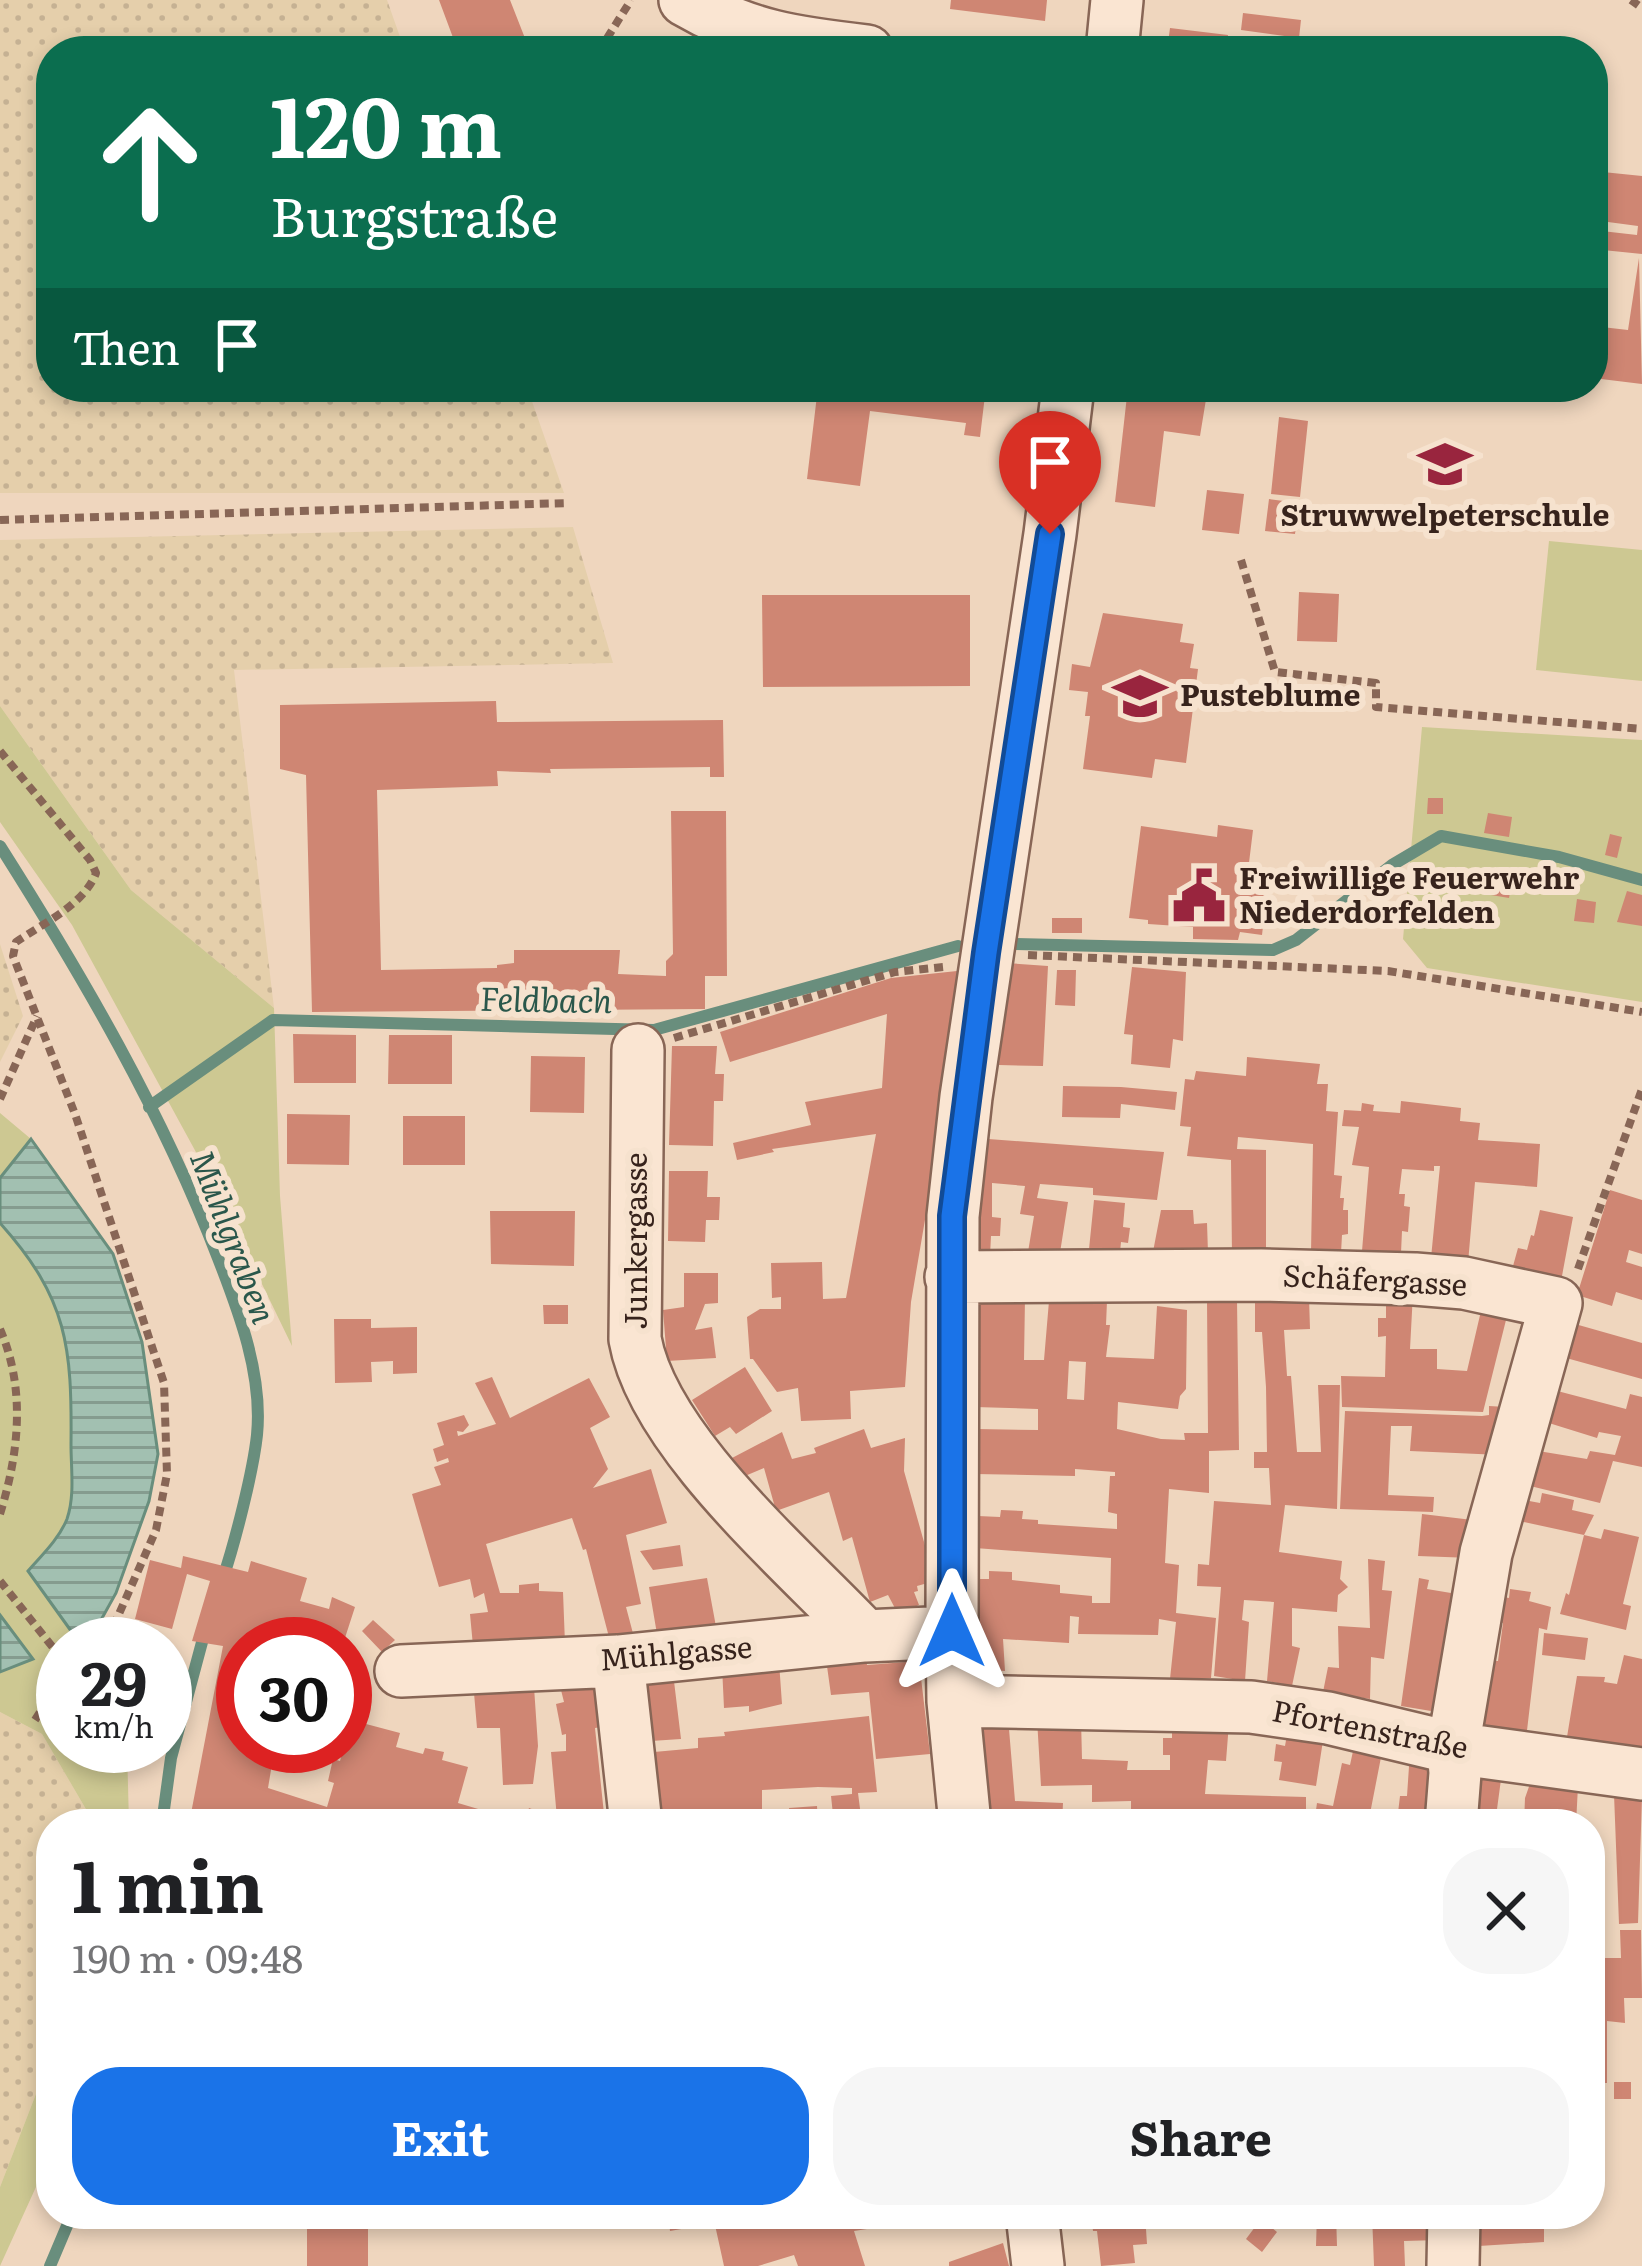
<!DOCTYPE html>
<meta charset="utf-8">
<style>
:root{--surface:#fff;--page:#f6f6f6;--text:#202124;--muted:#757577;--accent:#1a73e8}
body{margin:0;font-family:Literata,serif;background:var(--page);color:var(--text);height:100vh;display:flex;flex-direction:column;font-size:45px;white-space:nowrap}
*{box-sizing:border-box;margin:0}
p{font-size:39px;color:var(--muted)}
.icon{flex:none;width:66px;height:66px;fill:none;stroke:currentColor;stroke-width:2;stroke-linecap:round;stroke-linejoin:round}
.map{position:relative;flex:1;overflow:hidden}
.details{position:absolute;left:36px;top:1809px;width:1569px;height:420px;display:flex;flex-direction:column;background:var(--surface);border-radius:48px;box-shadow:0 6px 18px #0003}
.details>*{flex:none}
.hud{position:absolute;left:36px;top:36px;width:1572px;height:366px;border-radius:48px;box-shadow:0 6px 18px #0003;background:#0b6e4f;color:#fff;overflow:hidden}
.speed{position:absolute;left:36px;top:1617px;display:flex;gap:24px;font-size:60px;font-weight:700;text-align:center}
.speed>*{display:grid;place-content:center;width:156px;height:156px;border-radius:50%;background:var(--surface);box-shadow:0 6px 18px #0003;line-height:1}
.speed small{font-size:30px;font-weight:400}
.speed .limit{border:18px solid #d22;background:#fff;color:#111}
.pin{position:absolute;display:grid;place-items:center;width:102px;height:102px;color:#fff;margin:-123px -51px;border-radius:50% 50% 50% 0;rotate:-45deg;box-shadow:0 0 12px #0007}
.pin .icon{rotate:45deg}
.me{position:absolute;width:132px;margin:-66px;rotate:0deg;stroke-linejoin:round;filter:drop-shadow(0 0 9px #0008)}
.turn{display:flex;align-items:center;gap:42px;height:252px;padding:0 36px;font-size:54px}
.turn .icon{width:156px;height:156px;stroke-width:2.5}
.turn b{display:block;font-size:84px;line-height:102px}
.then{display:flex;align-items:center;height:114px;padding:0 36px;background:#0003;gap:24px;font-size:45px}
.round{display:grid;place-items:center;flex:none;width:126px;height:126px;border-radius:48px;background:var(--page)}
.overview{display:flex;align-items:center;justify-content:space-between;height:204px;padding:0 36px}
h1{font-size:72px;font-weight:700;line-height:90px}
.button{display:flex;gap:24px;margin-top:auto;padding:24px 36px}
.button a{flex:1;height:138px;border-radius:48px;background:var(--accent);color:#fff;font-size:48px;font-weight:700;line-height:138px;text-align:center}
.button a+a{background:var(--page);color:var(--text)}
.map>svg:first-child{display:block}
</style>
<div class="map">
<svg width="1642" height="2266" viewBox="0 0 1642 2266">
<defs>
<pattern id="farmland-dots" width="8" height="8" patternUnits="userSpaceOnUse" patternTransform="scale(3)"><rect width="8" height="8" fill="#e5cfab"/><path d="M2 2h.1M6 6h.1" fill="none" stroke="#c5b193" stroke-width="1.8" stroke-linecap="round"/></pattern>
<pattern id="water-rules" width="6" height="5" patternUnits="userSpaceOnUse" patternTransform="scale(3)"><rect width="6" height="5" fill="#a2c0b1"/><path d="M0 2.5h6" fill="none" stroke="#859c8f"/></pattern>
</defs>
<rect width="100%" height="100%" fill="#efd6be"/>
<!-- farmland -->
<path fill="url(#farmland-dots)" d="M0 0H387L405 51H51V387H527L564 493H0Z
M573 527 613 663 234 670 274 1008 131 890 0 706V540Z
M0 944 23 1016 0 1062Z
M0 1712 42 1734 87 1811V1824H51V2055L0 2187Z"/>
<!-- green -->
<path fill="#cdc892" d="M1549 541 1642 550V681L1536 670Z
M0 706 131 890 274 1008 280 1196 292 1346 215 1187 72 925 0 822Z
M1422 727 1642 740V1002L1427 968 1403 939Z
M0 1113 31 1139 0 1178Z
M0 1223C68 1299 72 1347 71 1445 71 1469 75 1496 67 1519 59 1538 41 1556 28 1571L81 1644H63V1746H127L129 1824H87V1811L42 1734 0 1712V1672L33 1658 0 1615Z
M51 2055V2154L0 2266V2187Z"/>
<!-- water -->
<path fill="url(#water-rules)" stroke="#698e7d" stroke-width="3" d="M31 1139 113 1254 142 1342 158 1454 149 1501 116 1593 96 1629 79 1642 28 1571C41 1556 59 1539 67 1519 75 1496 71 1469 71 1445 72 1347 68 1299 0 1223V1178Z
M0 1615 33 1659 0 1672Z"/>
<g fill="none" stroke-linecap="round" stroke-linejoin="round">
<!-- stream -->
<path stroke="#698e7d" stroke-width="12" d="M0 846C83 977 162 1112 218 1258 239 1312 263 1375 257 1435 253 1472 235 1542 223 1578
M1016 944 1273 950 1296 940 1392 865 1441 836 1559 857 1642 880
M149 1107 273 1020 654 1030 958 946
M162 1824 171 1758 205 1631
M50 2266 72 2214"/>
</g>
<!-- building -->
<path fill="#cf8673" fill-rule="evenodd" d="M439 0H510L530 51H458Z
M951 0H1047L1045 21 950 9Z
M1243 13 1301 20 1299 38 1241 30Z
M1170 28 1228 35 1226 51H1167Z
M1593 171 1642 176V254L1593 249V230L1637 235 1638 226 1593 220Z
M1639 258 1642 384 1593 378V326L1628 330Z
M818 387H986L980 437 964 435 966 423 870 411 860 486 807 479Z
M1128 387H1208L1200 436 1164 431 1155 507 1115 502Z
M1279 417 1308 421 1300 497 1271 494Z
M1207 490 1244 494 1239 534 1202 530Z
M1269 499 1299 503 1295 534 1265 531Z
M1299 592 1339 594 1337 642 1297 641Z
M762 595H970V686L763 687Z
M1103 613 1183 624 1180 642 1194 644 1190 668 1198 669 1186 763 1155 759 1152 778 1083 769 1090 716H1085L1088 692 1069 690 1072 664 1090 667Z
M496 701 497 722 723 720 724 777H710V767L550 769 551 773 497 771 498 786 377 790 381 970 497 968V965L514 963V950H620L618 974 666 976V961L673 954 671 811H726L727 976H705V1009L312 1012 306 775 280 769V705Z
M1428 798H1443V814H1427Z
M1488 813 1512 817 1509 837 1484 833Z
M1218 825 1253 830 1248 871 1269 874 1262 935 1240 932 1238 940 1193 939V927L1148 924V920L1129 918 1141 826 1217 837Z
M1610 834 1622 837 1617 858 1605 855Z
M1495 873 1513 876 1509 898 1491 895Z
M1627 891 1642 895V926L1617 922Z
M1577 899 1596 902 1594 923 1574 921Z
M1052 918H1082V933H1052Z
M1006 963 1048 966 1043 1066 999 1065Z
M1132 967 1186 972 1183 1041 1173 1039 1170 1068 1131 1064 1133 1035 1124 1034Z
M1057 970H1076L1075 1006 1055 1005Z
M957 971 942 1120 911 1302 905 1387 850 1391 851 1419 801 1421 798 1388 777 1392 753 1359H750L747 1317 760 1309H781V1297L772 1298 771 1263 822 1262 823 1299 846 1298 876 1134 772 1149 774 1152 737 1160 733 1143 811 1125 805 1102 882 1088 887 1014 730 1062 720 1032 891 978Z
M293 1034 356 1035V1083H294Z
M389 1035H452V1084H388Z
M672 1046H717L715 1074H724L723 1101H714L713 1146 669 1145Z
M531 1056 585 1057 584 1113 530 1112Z
M1247 1057 1320 1064 1317 1084H1328L1326 1111 1338 1112 1334 1175 1342 1176 1340 1198H1344L1343 1210H1348V1234L1342 1235 1341 1253 1311 1252 1313 1144 1238 1137 1237 1149 1266 1150V1256L1232 1257 1231 1160 1187 1156 1191 1127 1180 1126 1185 1079 1194 1080 1196 1071 1246 1076Z
M1063 1086 1121 1087 1177 1092 1175 1110 1121 1104 1120 1118 1062 1117Z
M1401 1101 1461 1108 1460 1121 1480 1123 1478 1140 1540 1144 1537 1187 1475 1182 1468 1263 1431 1258 1440 1166H1434V1171L1402 1169 1399 1194H1405L1404 1206 1410 1207 1408 1232 1402 1231 1401 1253 1362 1251 1369 1167 1352 1165 1359 1127 1342 1126 1344 1110 1361 1111 1362 1103 1374 1105 1373 1111 1400 1113Z
M287 1114 350 1115 349 1165 287 1164Z
M403 1116H465V1165H403Z
M975 1138 1164 1152 1157 1200 1093 1195V1188L1040 1184 1037 1198 1068 1202 1059 1259 1027 1258 1034 1216 1020 1214 1025 1186 992 1183V1217L1001 1218 1000 1236H991L990 1256 961 1254Z
M669 1171H708L707 1197H720L719 1220H706L705 1242 668 1241Z
M1610 1190 1642 1200V1254L1629 1250 1626 1262 1642 1267V1300L1616 1292 1612 1306 1577 1295Z
M1094 1200 1125 1203 1123 1227 1130 1228 1128 1243 1121 1242 1119 1262 1088 1259Z
M1161 1210H1193L1194 1224 1207 1223 1208 1253 1152 1257Z
M1540 1210 1573 1217 1559 1292 1520 1284 1523 1268 1513 1266 1518 1248 1527 1250 1531 1235 1534 1236Z
M490 1211H575L574 1266 491 1264Z
M684 1273H718V1303L705 1304 695 1330 712 1327 716 1358 667 1361 663 1310 684 1307Z
M1386 1293H1413L1410 1349H1437V1369L1467 1371 1484 1298 1510 1304 1483 1412 1342 1407 1341 1376 1385 1377 1386 1336 1378 1337V1318H1386Z
M1309 1297 1310 1329 1284 1330 1287 1376H1291L1297 1452H1321L1318 1385H1340L1337 1509 1285 1505 1279 1552 1342 1561 1340 1579 1348 1587 1338 1595 1337 1612 1292 1608V1646L1300 1648 1292 1686 1267 1681 1274 1602 1244 1600 1242 1620 1249 1622 1245 1681 1214 1676 1221 1587 1197 1586 1198 1564 1209 1565 1214 1501 1271 1505 1269 1468H1254V1452H1267L1266 1387 1262 1332H1255V1300Z
M976 1298H1025L1024 1360H1044L1049 1301 1074 1302 1073 1298 1107 1301 1106 1325H1110L1106 1357 1154 1359 1157 1306 1187 1310 1186 1389 1180 1396 1178 1409 1118 1402 1117 1429 1161 1439 1185 1440 1184 1433H1208L1207 1300H1237L1239 1450 1209 1451V1493L1169 1489 1165 1563 1179 1565 1176 1613 1216 1618 1211 1678 1170 1679 1176 1622 1159 1619 1158 1635 1078 1634 1079 1617 1070 1616 1069 1643 1003 1639 1005 1671 973 1669 972 1579H989V1571L1012 1572V1580L1060 1585V1593L1092 1596V1603H1110L1111 1558 975 1548 978 1516 1000 1517 1001 1510 1023 1511 1022 1519 1038 1520V1524L1117 1529V1514L1108 1512 1110 1476H1115V1472L1075 1469V1476L975 1474 976 1429 1038 1430V1409L975 1407ZM1069 1361 1086 1362 1084 1400 1067 1399Z
M543 1305H568V1324H544Z
M334 1319H371V1328L417 1327V1373L393 1374V1361L371 1362 372 1382 335 1383Z
M1568 1322 1642 1343V1379L1559 1356Z
M745 1367 772 1411 736 1434 730 1427 715 1436 692 1400Z
M492 1377 510 1418 589 1378 610 1417 590 1428 608 1469 593 1488 651 1469 667 1523 626 1535 641 1604 626 1607 635 1641H610L586 1549 583 1550 572 1518 486 1544 500 1593H519V1585L539 1583V1591L563 1592 565 1644 473 1646 470 1614 488 1612 484 1593 474 1598 470 1579 439 1587 412 1494 441 1485 434 1467 449 1462 448 1458 437 1462 433 1449 444 1445 437 1423 464 1415 469 1425 463 1432 457 1431 458 1436 496 1424 475 1383Z
M1546 1388 1626 1409 1630 1394 1642 1397V1467L1613 1461 1600 1503 1518 1483 1526 1449 1587 1459 1590 1451 1615 1455 1621 1436 1599 1432 1597 1438 1536 1419Z
M1489 1406 1506 1407 1501 1455 1410 1451 1412 1426H1391L1388 1495 1434 1497 1433 1512 1340 1509 1345 1411 1482 1416 1489 1415Z
M864 1429 871 1448 905 1438 904 1471 935 1581 917 1586 918 1591 914 1592 919 1605 902 1612H897L888 1595 870 1602 852 1537 843 1541 829 1492 776 1511 764 1468 745 1476 732 1458 782 1432 792 1459 816 1453 814 1448Z
M1542 1493 1574 1500 1572 1510 1594 1515 1584 1535 1601 1539 1604 1529 1639 1537 1623 1604 1631 1606 1626 1630 1560 1614 1566 1593 1569 1595 1584 1535 1510 1519 1514 1498 1540 1503Z
M1422 1514 1481 1521 1472 1558 1418 1556Z
M680 1545 683 1566 653 1570 640 1551Z
M183 1556 248 1572 251 1561 307 1578 300 1601 329 1609 332 1597 355 1607 343 1644H243V1746H275L268 1788 327 1807 334 1783 328 1781 333 1759 340 1761 351 1720 400 1733 396 1747 423 1754 425 1748 444 1752 442 1760 468 1767 458 1803 495 1814 492 1824H418L390 1817 389 1824H189L223 1646 192 1641 210 1581 187 1574 172 1629 135 1619 150 1560 181 1568Z
M1368 1559 1385 1561 1382 1590 1392 1591 1384 1659 1371 1657 1370 1699 1323 1692 1328 1667 1339 1668 1338 1626 1370 1628Z
M707 1578 717 1632 658 1640 649 1587Z
M1419 1578 1429 1580 1427 1589 1457 1594 1437 1712 1401 1706Z
M1510 1589 1531 1592 1529 1601 1551 1607 1547 1630 1539 1628 1526 1739 1470 1729 1480 1660 1498 1661 1503 1623 1482 1619 1489 1594 1509 1598Z
M373 1620 395 1640 382 1652 362 1631Z
M1544 1633 1588 1638 1585 1660 1542 1655Z
M1624 1655 1642 1659V1748L1567 1737 1577 1676 1605 1677 1604 1682 1617 1684Z
M866 1658 867 1665 919 1661 930 1754 876 1759 869 1692 831 1695 826 1659Z
M779 1662 782 1704 749 1712V1706L724 1708 722 1666Z
M673 1673 681 1739 651 1741 644 1679Z
M600 1678 608 1726 595 1728 604 1814 557 1818 551 1752 566 1751V1734L562 1735 556 1704 564 1702 560 1686Z
M534 1687 538 1746 533 1784 503 1785 500 1728H477L474 1693Z
M869 1716 877 1792 858 1793 862 1824H834L831 1796 852 1794V1788L818 1787 762 1790V1824H657L654 1752 698 1748V1738L725 1736 724 1732Z
M1008 1717 1015 1801 1063 1803 1062 1824H991L976 1722Z
M1037 1719H1081L1082 1759 1128 1761 1127 1770H1170V1755H1163V1738H1172V1720L1229 1723 1226 1761 1208 1760 1205 1794 1306 1797V1824H1131V1801L1092 1802V1785L1041 1786Z
M1288 1729 1324 1734 1316 1786 1279 1780 1282 1762 1274 1761 1276 1744 1285 1746Z
M1355 1742 1383 1747 1368 1824 1332 1820 1331 1824H1314L1317 1803 1333 1806 1342 1763 1350 1765Z
M1410 1752 1446 1761 1441 1824H1405L1406 1813H1398L1400 1796H1407Z
M1467 1767 1502 1772 1495 1824H1460Z
M1532 1778 1578 1786 1576 1824H1524L1525 1798Z
M1614 1794 1642 1797 1638 1923 1619 1924Z
M817 1806 818 1824H791L789 1808Z
M529 1808 545 1814 542 1824 524 1823Z
M1620 1930H1641L1642 1998H1624L1625 2023 1607 2021V2083H1590V1958H1621Z
M1614 2082H1631V2099H1614Z
M668 2214H686L687 2228 670 2231Z
M764 2214H797L798 2217 812 2214 945 2217 854 2231 865 2266H798L794 2255 758 2266H724L715 2225Z
M1091 2214H1145L1147 2244 1133 2245 1135 2263 1101 2266 1097 2231H1093Z
M1317 2214H1336L1337 2246H1316Z
M1372 2214H1438L1439 2240 1404 2241 1405 2266H1374Z
M1464 2214H1544V2242L1463 2247Z
M307 2219H368V2266H307Z
M1261 2219 1277 2232 1262 2252 1246 2239Z
M1003 2243 1009 2266H949V2262Z"/>
<g fill="none" stroke-linecap="round" stroke-linejoin="round">
<defs>
<path id="minor" d="M685 0C748 37 797 43 867 51
M1112 51 1117 0
M638 1050 635 1339C653 1441 793 1560 865 1636
M951 1277 1261 1275 1415 1279 1464 1283 1556 1303 1486 1553 1453 1748 1455 1773 1451 1824
M618 1661 636 1824
M401 1671 618 1661 865 1636 952 1632
M953 1701 1251 1707 1328 1718 1453 1748 1642 1774
M965 1824 953 1701 952 1632 953 1216 966 1097 1050 534 1068 387
M1032 2214 1038 2266
M1453 2266 1454 2214"/>
</defs>
<!-- minor casing -->
<use href="#minor" stroke="#886656" stroke-width="56"/>
<!-- path -->
<path stroke="#886656" stroke-width="8" stroke-dasharray="9 6" stroke-linecap="butt" d="M1631 0 1642 8
M599 51 631 0
M0 520 568 503
M1241 560 1275 672 1376 683V707L1642 729
M0 751 90 860 96 873C84 905 42 924 16 942L13 956 75 1114 164 1383 167 1474 156 1530 115 1623 93 1644
M1028 955 1388 971 1642 1012
M674 1038 895 972 943 967
M0 1099 37 1016
M1578 1269 1642 1089
M0 1329C26 1389 19 1453 0 1514
M0 1581 63 1660
M35 1720 63 1676"/>
<!-- minor -->
<use href="#minor" stroke="#fae5d2" stroke-width="51"/>
</g>
<g fill="none" stroke-linecap="round" stroke-linejoin="round">
<defs>
<path id="route" d="M952 1631V1216L986 953 1050 534"/>
</defs>
<!-- route casing -->
<use href="#route" stroke="#114b97" stroke-width="30"/>
<!-- route -->
<use href="#route" stroke="#1a73e8" stroke-width="21"/>
</g>
<!-- icons -->
<defs>
<symbol id="school-bare" viewBox="-9 -9 18 18"><path d="M0-5L7-2L0 1L-7-2ZM-4 1L0 2.5L4 1V4Q0 6-4 4Z" fill="#99253e" stroke="#f6e2ce" stroke-width="2.5" paint-order="stroke"/></symbol>
<symbol id="civic-bare" viewBox="-9 -9 18 18"><path d="M-.6-6.5H3V-4.5H.6V-3L4-1V1h2V6H-6V1h2V-1L-.6-3ZM-1.2 2.5V6h2.4V2.5Z" fill="#99253e" stroke="#f6e2ce" stroke-width="2.5" paint-order="stroke"/></symbol>
</defs>
<g fill-rule="evenodd">
<use href="#school-bare" x="1407" y="426" width="76" height="76"/>
<use href="#school-bare" x="1102" y="658" width="76" height="76"/>
<use href="#civic-bare" x="1161" y="858" width="76" height="76"/>
</g>
<g text-anchor="middle" stroke-width="12" stroke-linejoin="round" paint-order="stroke">
<!-- poi labels -->
<g font-size="30" font-weight="bold" fill="#37231c" stroke="#f6e2ce" text-anchor="start">
<text x="1445" y="526" text-anchor="middle">Struwwelpeterschule</text>
<text x="1180" y="706">Pusteblume</text>
<text x="1239" y="889">Freiwillige Feuerwehr<tspan x="1239" dy="34">Niederdorfelden</tspan></text>
</g>
<!-- street labels -->
<g font-size="30" fill="#37231c" stroke="#f6e2ce">
<text transform="translate(637 1241) rotate(-90)" y="10">Junkergasse</text>
<text transform="translate(1375 1281) rotate(3)" y="10">Schäfergasse</text>
<text transform="translate(676 1654) rotate(-5)" y="10">Mühlgasse</text>
<text transform="translate(1370 1730) rotate(11)" y="10">Pfortenstraße</text>
</g>
<!-- water labels -->
<g font-size="33" font-style="italic" fill="#2a574b" stroke="#f6e2ce">
<text transform="translate(546 1000) rotate(1)" y="12">Feldbach</text>
<text transform="translate(233 1237) rotate(69)" y="12">Mühlgraben</text>
</g>
</g>
</svg>
<div class="speed"><div>29<small>km/h</small></div><div class="limit">30</div></div>
<div class="pin" style="left:1050px;top:534px;background:#d93025"><svg class="icon" aria-label="arrive" viewBox="0 0 24 24"><path d="M6 21V4h12l-3 4 3 4H6"/></svg></div>
<svg class="me" style="left:952px;top:1631px" viewBox="-20 -20 40 40"><path d="M0-17L14 15 0 8-14 15z" fill="#1a73e8" stroke="#fff" stroke-width="4"/></svg>
<div class="hud">
<div class="turn"><svg class="icon" aria-label="ahead" viewBox="0 0 24 24"><path d="M12 20V5M6 11l6-6 6 6"/></svg><div><b>120 m</b>Burgstraße</div></div>
<div class="then">Then<svg class="icon" aria-label="arrive" viewBox="0 0 24 24"><path d="M6 21V4h12l-3 4 3 4H6"/></svg></div>
</div>
<section class="details">
<div class="overview"><div><h1>1 min</h1><p>190 m · 09:48</p></div><a class="round"><svg class="icon" aria-label="close" viewBox="0 0 24 24"><path d="M6 6l12 12M18 6L6 18"/></svg></a></div>
<div class="button"><a>Exit</a><a>Share</a></div>
</section>
</div>
